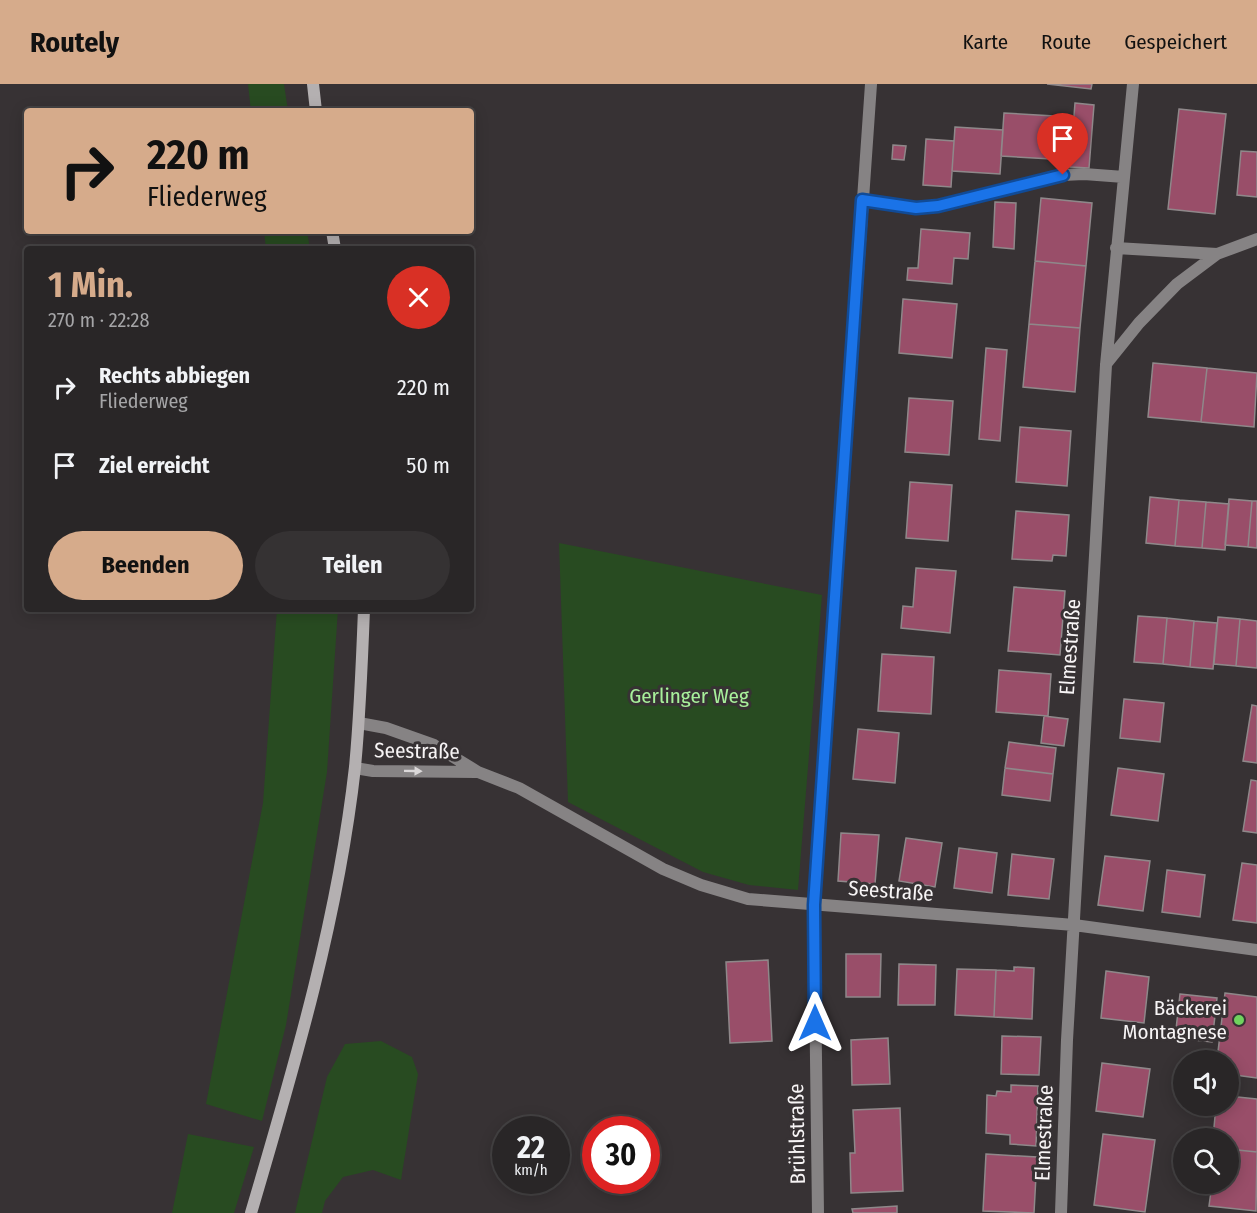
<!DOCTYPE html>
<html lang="de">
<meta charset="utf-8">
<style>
:root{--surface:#292627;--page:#353233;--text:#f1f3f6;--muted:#a5a5a7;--line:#454344;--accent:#d6ab8b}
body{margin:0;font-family:"Fira Sans Condensed",sans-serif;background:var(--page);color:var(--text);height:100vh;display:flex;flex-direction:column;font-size:22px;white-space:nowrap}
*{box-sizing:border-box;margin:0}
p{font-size:20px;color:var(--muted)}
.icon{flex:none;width:33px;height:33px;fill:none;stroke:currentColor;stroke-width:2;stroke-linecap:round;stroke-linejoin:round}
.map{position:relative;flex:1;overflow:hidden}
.sheet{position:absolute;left:24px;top:162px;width:450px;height:366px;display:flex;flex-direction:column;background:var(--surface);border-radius:6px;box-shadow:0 3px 15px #0003,0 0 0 2px var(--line)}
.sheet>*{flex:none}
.guide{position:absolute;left:24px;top:24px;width:450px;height:126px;border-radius:6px;box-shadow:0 3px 15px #0003,0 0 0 2px var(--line);background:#d6ab8b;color:#111;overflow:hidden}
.fabs{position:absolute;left:1173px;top:966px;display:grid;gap:12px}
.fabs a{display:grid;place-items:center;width:66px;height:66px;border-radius:50%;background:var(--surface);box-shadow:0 3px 15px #0003,0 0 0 2px var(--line);font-size:30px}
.speed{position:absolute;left:492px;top:1032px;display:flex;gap:12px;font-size:30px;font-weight:700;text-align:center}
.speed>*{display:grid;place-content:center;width:78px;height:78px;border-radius:50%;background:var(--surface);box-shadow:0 3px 15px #0003,0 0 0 2px var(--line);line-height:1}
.speed small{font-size:15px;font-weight:400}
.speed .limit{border:9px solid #d22;background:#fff;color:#111}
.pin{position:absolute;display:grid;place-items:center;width:51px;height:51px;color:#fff;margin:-62px -26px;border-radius:50% 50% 50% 0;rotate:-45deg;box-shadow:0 0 6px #0007}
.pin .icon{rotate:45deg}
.me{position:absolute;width:66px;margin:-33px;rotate:0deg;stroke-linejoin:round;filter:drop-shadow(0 0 4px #0008)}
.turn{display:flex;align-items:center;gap:21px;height:126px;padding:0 24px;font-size:27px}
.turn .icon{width:78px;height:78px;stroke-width:2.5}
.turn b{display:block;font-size:42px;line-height:51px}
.round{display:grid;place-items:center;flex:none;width:63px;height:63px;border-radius:32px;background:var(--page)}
.summary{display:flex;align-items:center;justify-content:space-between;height:102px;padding:0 24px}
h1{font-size:36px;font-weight:700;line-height:45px;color:var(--accent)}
.button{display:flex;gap:12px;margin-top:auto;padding:12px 24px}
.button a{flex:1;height:69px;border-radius:36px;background:var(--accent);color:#111;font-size:24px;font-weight:700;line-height:69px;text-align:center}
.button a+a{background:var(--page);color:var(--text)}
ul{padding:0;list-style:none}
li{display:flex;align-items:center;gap:18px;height:78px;padding:0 24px}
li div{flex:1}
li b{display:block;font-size:22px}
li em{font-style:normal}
header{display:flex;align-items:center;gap:36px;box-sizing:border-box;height:84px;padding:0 30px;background:var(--accent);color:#111}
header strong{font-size:28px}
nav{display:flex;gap:33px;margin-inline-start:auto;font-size:21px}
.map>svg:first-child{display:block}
</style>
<header>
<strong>Routely</strong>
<nav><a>Karte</a><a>Route</a><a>Gespeichert</a></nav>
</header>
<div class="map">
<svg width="1257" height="1129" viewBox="0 0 1257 1129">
<rect width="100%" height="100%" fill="#373234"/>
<!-- green -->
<path fill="#284b21" d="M248 0H284L288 27H251Z
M264 147H307L310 165H266Z
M559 459 822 511 798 806 749 801 703 788 568 718Z
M277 525H338L327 688 286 941 262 1037 206 1020 263 719Z
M381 957 412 973 418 990 401 1096 373 1086 343 1093 325 1117 322 1129H295L327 993 345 960Z
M188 1050 254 1063 234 1129H172Z"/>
<!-- building -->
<path fill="#994e69" stroke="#8f888a" stroke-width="1.5" d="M1047 0H1092L1091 5Z
M1075 19 1094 21 1089 84 1070 83Z
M1179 25 1226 30 1215 130 1168 125Z
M1004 29 1054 32 1051 75 1001 72Z
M955 43 1003 46 1000 90 952 87Z
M926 55 954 57 951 103 923 101Z
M893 61 906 62 904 76 892 75Z
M1241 67 1257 68V113L1237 111Z
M1041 114 1092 119 1086 182 1035 177Z
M995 118 1016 119 1014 165 993 163Z
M921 145 970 149 968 175 954 174 952 200 907 196 908 184H918Z
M1035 177 1086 182 1080 244 1029 240Z
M903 215 957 220 952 274 899 269Z
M1029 240 1080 244 1075 308 1023 303Z
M986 264 1007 266 1000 357 979 355Z
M1153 279 1207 284 1201 338 1148 333Z
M1207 284 1257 289 1254 343 1201 338Z
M909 314 953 317 949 371 905 368Z
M1020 343 1071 347 1067 402 1016 398Z
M910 398 952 401 948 457 906 454Z
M1150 413 1179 416 1175 462 1146 459Z
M1229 415 1252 417 1248 463 1225 461Z
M1179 416 1206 418 1202 464 1175 462Z
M1252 417H1257V464L1248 463Z
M1206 418 1229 420 1225 466 1202 464Z
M1016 427 1069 431 1066 472 1053 471 1052 477 1012 475Z
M916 484 956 487 950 549 901 544 903 522 913 523Z
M1014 503 1065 507 1060 571 1008 567Z
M1138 532 1167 534 1163 580 1134 578Z
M1218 533 1240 535 1236 582 1214 580Z
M1167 534 1194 537 1190 583 1163 580Z
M1240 535 1257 537V584L1236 582Z
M1194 537 1217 539 1213 585 1190 583Z
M882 570 934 573 931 630 878 627Z
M999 586 1051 590 1048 632 996 628Z
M1124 615 1164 619 1160 658 1120 654Z
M1252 621 1257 622V679L1243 677Z
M1044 632 1068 635 1064 662 1041 659Z
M858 645 899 649 895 699 853 695Z
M1009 658 1056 664 1053 690 1005 684Z
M1005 684 1053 690 1050 717 1002 711Z
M1118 684 1164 690 1158 737 1111 731Z
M1251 696 1257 697V749L1243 747Z
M841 749 879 751 875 800 838 797Z
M906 754 942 759 935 803 899 797Z
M959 764 997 769 992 809 954 804Z
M1012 770 1054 775 1049 815 1008 811Z
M1105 772 1150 777 1143 827 1098 821Z
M1242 779 1257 781V839L1233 836Z
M1167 786 1205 791 1200 833 1162 828Z
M846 870H881L880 913H846Z
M768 876 772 957 730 959 726 878Z
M899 880 936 881 935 921H898Z
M1014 883 1034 884 1032 935 994 933 996 886 1014 887Z
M957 885 996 886 994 933 955 931Z
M1106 887 1149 893 1144 939 1101 934Z
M1225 909 1257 913V994L1228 990V976H1217Z
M1180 910 1217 914 1212 958 1175 954Z
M1002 952 1041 953 1039 991 1001 990Z
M888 954 890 1000 852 1001 851 956Z
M1102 979 1150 985 1143 1033 1096 1027Z
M1011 1001 1038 1002 1036 1062 1010 1060V1051L986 1049 987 1011 996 1012 997 1007 1011 1008Z
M1228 1012 1257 1015V1068L1228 1065V1054H1213L1216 1022H1228Z
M900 1024 903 1107 851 1109 850 1069H855L853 1026Z
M1103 1050 1155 1056 1145 1128 1094 1121Z
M1228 1065 1257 1068 1256 1127 1209 1122 1212 1100H1228Z
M986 1070 1037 1073 1034 1129 983 1127Z
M897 1122V1129H853L852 1125Z"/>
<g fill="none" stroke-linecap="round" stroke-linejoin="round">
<!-- minor -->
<path stroke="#868384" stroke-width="12" d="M862 116 916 124 938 122 1063 91 1084 90 1124 93
M1116 164 1217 170 1257 155
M1106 280 1139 239 1177 200 1217 170
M359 639 386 644 434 661 478 688 519 704 663 785 701 801 748 815 1074 841 1257 866
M355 684 373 687 476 688
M818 1129 814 821 871 0
M1061 1129 1067 956 1106 281 1133 0"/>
<!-- secondary -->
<path stroke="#b4b0b1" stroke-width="12" d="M313 0 316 27
M332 147 335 165
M251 1129C294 983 338 836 355 683 360 631 362 578 364 525"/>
</g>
<!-- one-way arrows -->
<defs><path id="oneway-solid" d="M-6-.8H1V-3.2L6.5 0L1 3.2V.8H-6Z" transform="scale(1.5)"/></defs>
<use fill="#dbd8d9" href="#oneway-solid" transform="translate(413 687) rotate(1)"/>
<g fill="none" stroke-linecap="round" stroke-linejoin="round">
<defs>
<path id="route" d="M815 939 814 821 862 116 916 124 938 122 1063 91"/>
</defs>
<!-- route casing -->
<use href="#route" stroke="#114b97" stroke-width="15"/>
<!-- route -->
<use href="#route" stroke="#1a73e8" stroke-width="10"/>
</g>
<!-- markers -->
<circle fill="#70d35e" stroke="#373234" stroke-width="2" cx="1239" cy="936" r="6"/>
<g text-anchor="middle" stroke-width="6" stroke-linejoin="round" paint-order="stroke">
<!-- street labels -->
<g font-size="21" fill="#f7f4f5" stroke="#373234">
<text transform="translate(1070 563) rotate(-86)" y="7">Elmestraße</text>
<text transform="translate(417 667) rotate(1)" y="7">Seestraße</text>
<text transform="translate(891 807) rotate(4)" y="7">Seestraße</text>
<text transform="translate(1044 1049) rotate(-88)" y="7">Elmestraße</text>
<text transform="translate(797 1050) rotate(-91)" y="7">Brühlstraße</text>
</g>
<!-- park labels -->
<g font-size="21" fill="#a8f09b" stroke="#373234">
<text x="689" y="619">Gerlinger Weg</text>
</g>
<!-- poi labels -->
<g font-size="21" fill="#f7f4f5" stroke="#373234" text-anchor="end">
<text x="1227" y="931">Bäckerei<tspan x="1227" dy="24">Montagnese</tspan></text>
</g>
</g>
</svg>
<div class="fabs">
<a><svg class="icon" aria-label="sound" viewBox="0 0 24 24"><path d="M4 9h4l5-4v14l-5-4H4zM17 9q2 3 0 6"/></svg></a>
<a><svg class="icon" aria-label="search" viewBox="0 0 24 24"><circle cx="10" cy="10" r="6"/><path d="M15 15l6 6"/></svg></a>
</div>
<div class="speed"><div>22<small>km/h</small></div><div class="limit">30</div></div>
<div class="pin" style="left:1063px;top:91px;background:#d93025"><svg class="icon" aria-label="arrive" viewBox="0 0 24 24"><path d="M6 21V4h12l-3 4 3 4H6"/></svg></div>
<svg class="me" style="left:815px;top:939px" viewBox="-20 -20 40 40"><path d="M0-17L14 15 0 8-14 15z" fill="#1a73e8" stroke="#fff" stroke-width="4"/></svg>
<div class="guide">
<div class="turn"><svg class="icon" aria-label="right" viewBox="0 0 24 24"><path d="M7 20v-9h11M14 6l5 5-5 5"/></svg><div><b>220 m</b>Fliederweg</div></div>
</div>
<section class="sheet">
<div class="summary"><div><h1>1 Min.</h1><p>270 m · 22:28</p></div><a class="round" style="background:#d93025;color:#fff"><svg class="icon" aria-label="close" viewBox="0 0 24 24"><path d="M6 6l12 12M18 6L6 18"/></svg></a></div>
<ul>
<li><svg class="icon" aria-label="right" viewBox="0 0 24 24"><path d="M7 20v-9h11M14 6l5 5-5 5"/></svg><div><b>Rechts abbiegen</b><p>Fliederweg</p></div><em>220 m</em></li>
<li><svg class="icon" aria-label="arrive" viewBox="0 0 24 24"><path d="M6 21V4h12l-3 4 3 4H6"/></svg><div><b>Ziel erreicht</b></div><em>50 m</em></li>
</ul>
<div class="button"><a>Beenden</a><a>Teilen</a></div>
</section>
</div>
